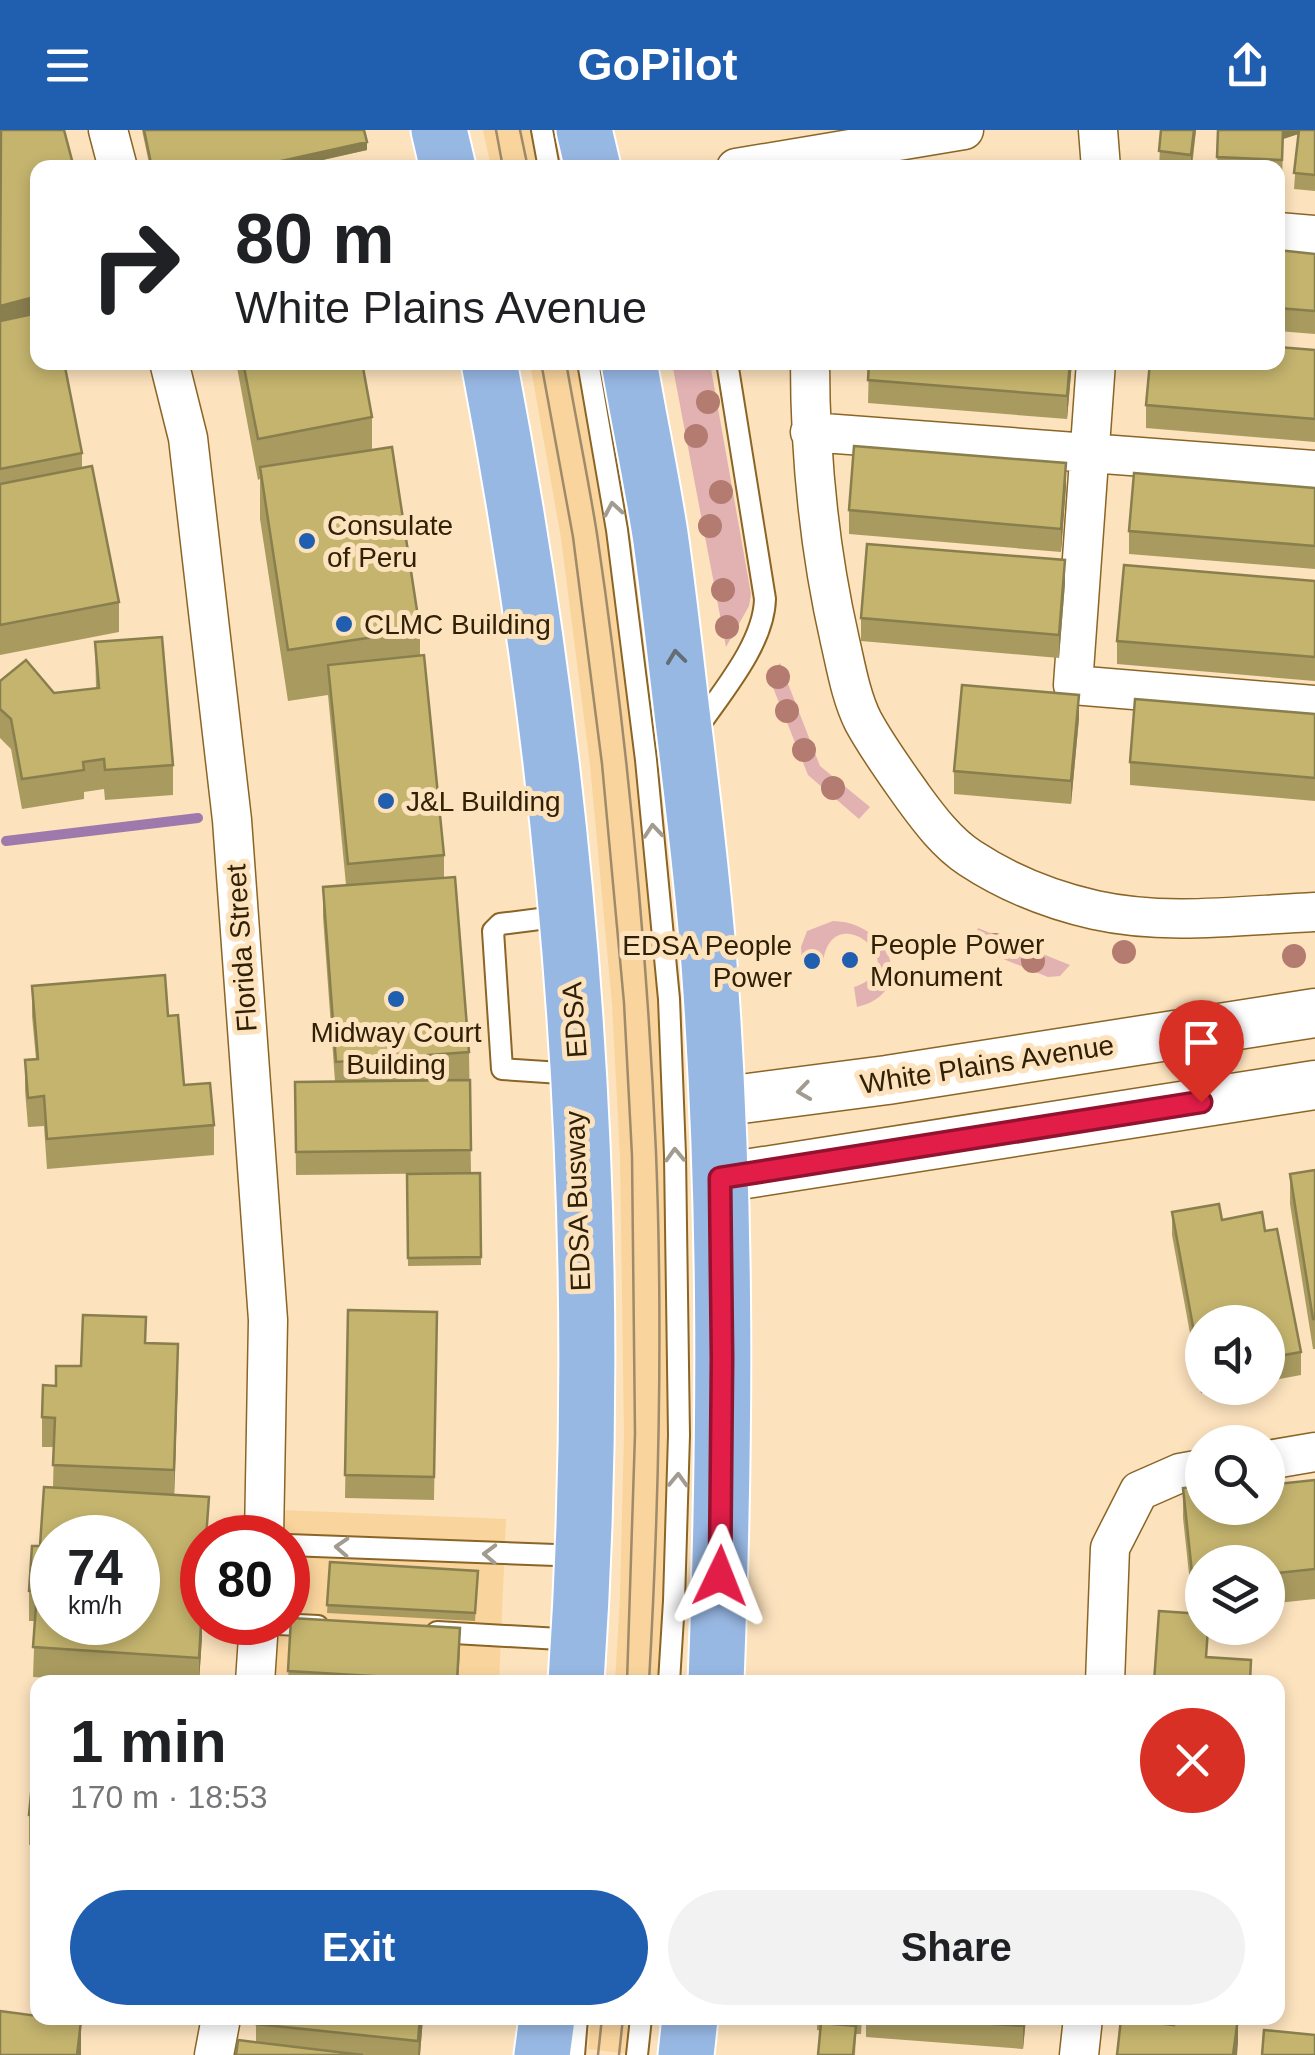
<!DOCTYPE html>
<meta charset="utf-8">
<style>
:root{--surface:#fff;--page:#f2f2f2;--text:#202124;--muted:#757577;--accent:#205eaf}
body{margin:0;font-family:Helvetica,sans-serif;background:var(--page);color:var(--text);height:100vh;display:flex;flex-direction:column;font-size:38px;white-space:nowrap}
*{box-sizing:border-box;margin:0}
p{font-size:32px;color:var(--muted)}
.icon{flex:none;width:55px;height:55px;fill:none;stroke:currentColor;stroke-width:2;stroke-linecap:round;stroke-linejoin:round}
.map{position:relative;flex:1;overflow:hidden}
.side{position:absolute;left:30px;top:1545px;width:1255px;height:350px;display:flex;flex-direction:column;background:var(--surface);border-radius:20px;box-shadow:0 5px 15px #0003}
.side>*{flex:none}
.banner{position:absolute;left:30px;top:30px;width:1255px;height:210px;border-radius:20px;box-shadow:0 5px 15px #0003;background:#fff;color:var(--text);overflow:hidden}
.buttons{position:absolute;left:1185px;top:1175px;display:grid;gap:20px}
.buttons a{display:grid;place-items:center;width:100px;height:100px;border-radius:50%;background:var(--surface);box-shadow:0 5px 15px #0003;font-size:50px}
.speed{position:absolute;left:30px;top:1385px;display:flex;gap:20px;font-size:50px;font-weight:700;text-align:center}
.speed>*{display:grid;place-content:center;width:130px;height:130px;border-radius:50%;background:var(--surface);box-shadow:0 5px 15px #0003;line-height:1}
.speed small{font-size:25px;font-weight:400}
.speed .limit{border:15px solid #d22;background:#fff;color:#111}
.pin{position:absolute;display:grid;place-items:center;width:85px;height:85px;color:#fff;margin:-102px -42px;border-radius:50% 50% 50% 0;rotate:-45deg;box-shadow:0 0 10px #0007}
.pin .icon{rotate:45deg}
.me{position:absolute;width:110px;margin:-55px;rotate:2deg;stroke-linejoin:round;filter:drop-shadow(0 0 8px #0008)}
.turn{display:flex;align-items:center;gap:35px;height:210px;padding:0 40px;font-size:45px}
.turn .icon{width:130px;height:130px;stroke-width:2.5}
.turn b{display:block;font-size:70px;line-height:85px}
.round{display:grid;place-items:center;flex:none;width:105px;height:105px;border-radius:52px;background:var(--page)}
.head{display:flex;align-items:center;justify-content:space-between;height:170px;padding:0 40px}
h1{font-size:60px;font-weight:700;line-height:75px}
.cta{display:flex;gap:20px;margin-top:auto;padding:20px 40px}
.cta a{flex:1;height:115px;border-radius:60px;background:var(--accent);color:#fff;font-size:40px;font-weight:700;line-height:115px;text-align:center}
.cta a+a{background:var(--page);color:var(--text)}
header{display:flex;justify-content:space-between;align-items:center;height:130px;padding:0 40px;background:var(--accent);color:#fff;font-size:45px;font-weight:700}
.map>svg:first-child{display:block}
</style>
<header><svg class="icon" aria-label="menu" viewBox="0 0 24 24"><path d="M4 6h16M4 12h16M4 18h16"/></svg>GoPilot<svg class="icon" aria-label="share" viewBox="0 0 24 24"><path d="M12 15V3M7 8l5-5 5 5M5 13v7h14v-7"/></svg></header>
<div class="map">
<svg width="1315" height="1925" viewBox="0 0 1315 1925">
<rect width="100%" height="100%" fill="#fce2bd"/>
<!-- built -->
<path fill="#f9d49d" d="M483 0H533L540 37H491Z
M530 233H578L609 402 637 631 660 870 668 1025 670 1305 660 1552H615L620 1468 624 1304 620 1026 612 874 590 635 561 408Z
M280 1380 506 1389 499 1552H272L275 1493 288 1492V1408L279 1407Z
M591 1888H634L630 1924 588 1919Z"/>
<!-- green -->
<path fill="#e2b2b3" d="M672 233H710L751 464 749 476 726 517Z
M780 533 820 636 870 677 859 689 808 645 768 545Z
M833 791C890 792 919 862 857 877L854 857C919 836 831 764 823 833H802L801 817 807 801Z
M978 798 1070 835 1060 846 1048 847 971 816Z"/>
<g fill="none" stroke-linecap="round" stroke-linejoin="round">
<!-- stream -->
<path stroke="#9e79ab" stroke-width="10" d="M6 711 198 688"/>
<defs>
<path id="service" d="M542 0 549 38
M588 232 617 400 646 630 669 869 675 1025 679 1305 674 1471 669 1552
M696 600C721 563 764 514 765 469L727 232
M563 786 508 793 500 794 493 801 502 939 576 944
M288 1415 582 1426
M259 1493 318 1496
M437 1502 577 1510
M574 1925 577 1888
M637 1925 641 1888"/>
<path id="minor" d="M108 0 118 38
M1098 0 1101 38
M736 38 964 0
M1278 102 1315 105
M169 232 188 308 232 690 268 1190 264 1408
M810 232C810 326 819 419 840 511 846 537 851 567 863 591 877 617 896 643 913 667 929 689 947 713 970 728 1008 753 1051 770 1095 780 1167 796 1243 785 1315 782
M1096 232 1073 555 1315 575
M810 302 1315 340
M1268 1330 1315 1322
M255 1552 259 1492
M1105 1552 1110 1418 1139 1361 1180 1343 1202 1339
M214 1925 221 1888
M1079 1925 1083 1888"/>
<path id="tertiary" d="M718 972 887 950 1315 883
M720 1048 1315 955"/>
<path id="trunk" d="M439 0 448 38
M584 0 593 38
M489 232C572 666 606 1112 576 1552
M629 232C639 290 651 347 660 404 670 474 677 544 686 615 695 692 705 770 710 848 727 1082 725 1318 716 1552
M542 1925 547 1888
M686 1925 690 1888"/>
</defs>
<!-- service casing -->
<use href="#service" stroke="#8b6526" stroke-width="24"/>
<!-- minor casing -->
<use href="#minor" stroke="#8b6526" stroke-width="41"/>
<!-- tertiary casing -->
<use href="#tertiary" stroke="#8b6526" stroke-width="51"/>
<!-- trunk casing -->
<use href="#trunk" stroke="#fff" stroke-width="59"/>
<!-- service -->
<use href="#service" stroke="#fff" stroke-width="20"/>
<!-- minor -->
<use href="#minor" stroke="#fff" stroke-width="38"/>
<!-- tertiary -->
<use href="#tertiary" stroke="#fff" stroke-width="48"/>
<!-- trunk -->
<use href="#trunk" stroke="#98b8e4" stroke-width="55"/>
<!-- tram -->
<path stroke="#9f8a6a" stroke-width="2.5" d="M496 0 503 38
M520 0 528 38
M541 232 573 407 602 634 624 873 632 1026 635 1304 627 1552
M566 232C576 290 588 347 597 404 627 608 647 816 656 1022 663 1199 659 1376 649 1552
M598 1925 602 1888
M619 1925 623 1888"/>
</g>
<!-- trees -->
<g fill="#b47b70">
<circle cx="708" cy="272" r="12"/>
<circle cx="696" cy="306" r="12"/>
<circle cx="721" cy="362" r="12"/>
<circle cx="710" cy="396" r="12"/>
<circle cx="723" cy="460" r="12"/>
<circle cx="727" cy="497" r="12"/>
<circle cx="778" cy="547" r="12"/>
<circle cx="787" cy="581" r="12"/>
<circle cx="804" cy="620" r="12"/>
<circle cx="833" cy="658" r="12"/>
<circle cx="995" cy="815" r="12"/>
<circle cx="1124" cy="822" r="12"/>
<circle cx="1294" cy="826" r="12"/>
<circle cx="1033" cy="831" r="12"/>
</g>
<!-- wall -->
<path fill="#a99b5f" d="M0 0 38 232 82 323V338L119 472V502L0 525Z
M142 0H364L367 20 287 38H150Z
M1161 0H1196L1192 38 1159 37Z
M1218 0H1315V61L1294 59 1298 4 1283 9 1282 60H1278V38H1217Z
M1278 120 1315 124V204L1278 201Z
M1315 220V312L1146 298V275Z
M236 232H362L372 287V320L420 500V525L444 725V748L469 922 471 1043 296 1045 295 952 335 951 323 787V757L346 755 328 565 288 571 260 389V349L258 350Z
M869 232H1072L1067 289 868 273Z
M1066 356 1061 422 849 404V380Z
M1315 358V439L1129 424V401Z
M1315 451V551L1117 534V511Z
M1065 453 1059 528 861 511V488Z
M95 512 173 635V665L105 670 104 659 84 662V669L22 679 11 619 0 608V551L54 563 96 558Z
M1315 584V671L1130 655V632Z
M1079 588 1071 674 954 664V641Z
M32 856 168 886 184 955 214 995V1025L47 1039 44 996 28 997 25 960V930L36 929 32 886Z
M1315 1040V1219H1313L1290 1074V1044Z
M480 1043 481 1135 408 1136 407 1044Z
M1172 1082 1222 1090 1265 1101 1301 1222V1245L1268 1251V1192H1202V1258H1234L1201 1263 1172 1105Z
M348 1180 437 1182 434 1370 345 1368Z
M146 1213 178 1244 174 1365 209 1397 202 1408V1448L196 1447 194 1477 202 1507 199 1552H118L33 1547 35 1491H29V1461L53 1357 54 1317H42V1287L56 1256 81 1236Z
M1315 1350V1469L1268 1474V1432H1202V1480L1193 1481 1183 1388V1358L1202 1378Z
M330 1432 478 1441 475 1491 327 1483Z
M291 1488 460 1522 458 1552H267L288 1551Z
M38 1632V1715H29V1685Z
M423 1888 420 1925H236L256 1912V1894Z
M817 1888H862L861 1904H856L855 1925H818L821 1901 817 1900Z
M866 1888H1026L1023 1919 866 1907Z"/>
<!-- shaded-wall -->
<path fill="#897e4d" d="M1194 0H1196L1191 38V25Z
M1274 0H1311L1283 9 1282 60 1283 9Z
M367 12V20L287 38H250Z
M38 166V195L0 205V176Z
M1070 232H1072L1067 289V266Z
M1066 333V356L1061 422V399Z
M1065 430V453L1059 528V505Z
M1079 565V588L1071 674V651Z
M178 1214V1244L174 1370V1340Z
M196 1418V1447L192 1506V1476Z
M202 1477V1507L199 1552V1528Z
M420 1888H423L420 1925H418Z
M1024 1888H1026L1023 1919V1896Z
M1238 1888V1913L1237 1925H1233Z
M81 1891V1925H77Z"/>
<!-- building -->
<path fill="#c4b46e" stroke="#897e4d" stroke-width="2.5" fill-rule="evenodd" d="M1 0H64L74 38H38V166L0 176Z
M144 0H364L367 12 250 38H152Z
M1161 0H1194L1191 25 1159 21Z
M1218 0H1283L1282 30 1217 27Z
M1299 0H1315V45L1294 43Z
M1278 120 1315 124V181L1278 178Z
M38 183V232H64L82 323 0 339V191Z
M1278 217 1315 220V289L1146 275 1150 232H1278Z
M243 232H362L372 287 258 309Z
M869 232H1070L1067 266 868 250Z
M854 316 1066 333 1061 399 849 380Z
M392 317 420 500 288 520 260 337Z
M92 336 119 472 0 495V354Z
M1134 343 1315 358V416L1129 401Z
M867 414 1065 430 1059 505 861 488Z
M1124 435 1315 451V527L1117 511Z
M162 507 173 635 105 640 104 629 83 632 84 640 22 649 11 589 0 579V551L26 530 54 563 99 558 95 512Z
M424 525 444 725 348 734 328 535Z
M962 555 1079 565 1071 651 954 641Z
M1135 569 1315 584V648L1130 632Z
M455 747 469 922 336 932 323 757Z
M165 845 168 886 178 885 184 955 210 953 214 995 47 1009 44 966 28 968 25 930 38 929 32 856Z
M470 950 471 1020 296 1022 295 952Z
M1315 1040V1189H1313L1290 1044Z
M480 1043 481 1127 408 1128 407 1044Z
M1219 1074 1222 1090 1262 1082 1265 1101 1277 1099 1301 1222 1268 1228V1192H1202L1201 1240 1172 1082Z
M348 1180 437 1182 434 1347 345 1345Z
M83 1185 146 1187 145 1213 178 1214 174 1340 53 1335 55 1288 42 1287 43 1255 56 1256V1236H81Z
M1315 1350V1439L1268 1444V1432H1202V1451L1193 1452 1183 1358 1202 1356V1378H1268V1355Z
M44 1357 209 1367 206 1408H202V1418H196L192 1476 202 1477 199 1528 33 1517 37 1462 29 1461 32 1416H40ZM52 1408H138V1492H52Z
M330 1432 478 1441 475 1483 327 1475Z
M1159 1481 1202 1484V1498H1208L1206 1527 1251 1530 1250 1552H1154Z
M291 1488 460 1498 457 1551 288 1541Z
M267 1549 309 1552H267Z
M34 1632H38V1686L29 1685Z
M0 1881 38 1886V1888H52L81 1891 77 1925H0Z
M256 1888H420L418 1911 256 1894Z
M911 1888H1024L1023 1896Z
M1175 1888H1238L1233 1925H1117L1121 1889 1174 1895Z
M821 1893 856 1896 853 1925H818Z
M1264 1900 1315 1905V1925H1262Z
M238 1910 363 1925H236Z"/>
<!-- one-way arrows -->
<defs><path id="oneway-chevron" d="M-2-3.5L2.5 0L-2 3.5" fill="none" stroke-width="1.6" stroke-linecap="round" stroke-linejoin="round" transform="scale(2.5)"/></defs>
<g stroke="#a29b8f">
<use href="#oneway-chevron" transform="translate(613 379) rotate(-100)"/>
<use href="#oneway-chevron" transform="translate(653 701) rotate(-95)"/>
<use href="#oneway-chevron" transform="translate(804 961) rotate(172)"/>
<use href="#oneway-chevron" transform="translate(675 1025) rotate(-92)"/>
<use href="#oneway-chevron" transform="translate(678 1350) rotate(-88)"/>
<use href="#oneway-chevron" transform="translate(342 1417) rotate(-177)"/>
<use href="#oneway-chevron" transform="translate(490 1424) rotate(-178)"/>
</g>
<use stroke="#646c75" href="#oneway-chevron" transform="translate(676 527) rotate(-97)"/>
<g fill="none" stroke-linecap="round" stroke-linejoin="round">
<defs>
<path id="route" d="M720 1446 722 1228 720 1048 1201 972"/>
</defs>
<!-- route casing -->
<use href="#route" stroke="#92132f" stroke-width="25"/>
<!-- route -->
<use href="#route" stroke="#e11d48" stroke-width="18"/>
</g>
<!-- markers -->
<g fill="#205eaf" stroke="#fce2bd" stroke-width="4">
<circle cx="307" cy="411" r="10"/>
<circle cx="344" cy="494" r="10"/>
<circle cx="386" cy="671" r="10"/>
<circle cx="850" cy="830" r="10"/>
<circle cx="812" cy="831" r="10"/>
<circle cx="396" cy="869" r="10"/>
</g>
<g text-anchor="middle" stroke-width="10" stroke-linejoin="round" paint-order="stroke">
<!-- poi labels -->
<g font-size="28" fill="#302006" stroke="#fce2bd" text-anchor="start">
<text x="327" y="405">Consulate<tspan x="327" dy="32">of Peru</tspan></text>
<text x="364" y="504">CLMC Building</text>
<text x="406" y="681">J&amp;L Building</text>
<text x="870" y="824">People Power<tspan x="870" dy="32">Monument</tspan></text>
<text x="792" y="825" text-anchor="end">EDSA People<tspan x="792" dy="32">Power</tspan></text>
<text x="396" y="912" text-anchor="middle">Midway Court<tspan x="396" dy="32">Building</tspan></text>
</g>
<!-- street labels -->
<g font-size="28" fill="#302006" stroke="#fce2bd">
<text transform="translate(241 818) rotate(-94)" y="10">Florida Street</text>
<text transform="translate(574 890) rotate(-94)" y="10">EDSA</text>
<text transform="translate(987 934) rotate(-9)" y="10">White Plains Avenue</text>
<text transform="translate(577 1071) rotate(-92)" y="10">EDSA Busway</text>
</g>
</g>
</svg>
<div class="buttons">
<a><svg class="icon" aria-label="sound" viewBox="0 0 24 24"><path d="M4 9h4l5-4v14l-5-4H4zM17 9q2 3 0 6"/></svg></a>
<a><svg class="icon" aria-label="search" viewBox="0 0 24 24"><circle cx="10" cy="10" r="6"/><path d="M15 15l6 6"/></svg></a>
<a><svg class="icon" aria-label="layers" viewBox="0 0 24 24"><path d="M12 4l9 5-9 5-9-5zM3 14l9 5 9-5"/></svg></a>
</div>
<div class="speed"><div>74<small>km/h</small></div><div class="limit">80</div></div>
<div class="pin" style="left:1201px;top:972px;background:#d93025"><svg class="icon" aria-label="arrive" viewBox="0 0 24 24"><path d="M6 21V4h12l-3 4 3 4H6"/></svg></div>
<svg class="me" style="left:720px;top:1446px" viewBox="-20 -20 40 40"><path d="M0-17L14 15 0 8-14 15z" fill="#e11d48" stroke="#fff" stroke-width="4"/></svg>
<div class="banner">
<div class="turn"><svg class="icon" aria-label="right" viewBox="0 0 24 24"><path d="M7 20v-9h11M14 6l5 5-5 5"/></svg><div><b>80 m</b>White Plains Avenue</div></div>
</div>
<section class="side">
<div class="head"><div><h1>1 min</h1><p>170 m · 18:53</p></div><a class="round" style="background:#d93025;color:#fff"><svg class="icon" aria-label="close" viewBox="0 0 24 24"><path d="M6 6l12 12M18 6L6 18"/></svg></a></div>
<div class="cta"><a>Exit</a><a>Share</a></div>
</section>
</div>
